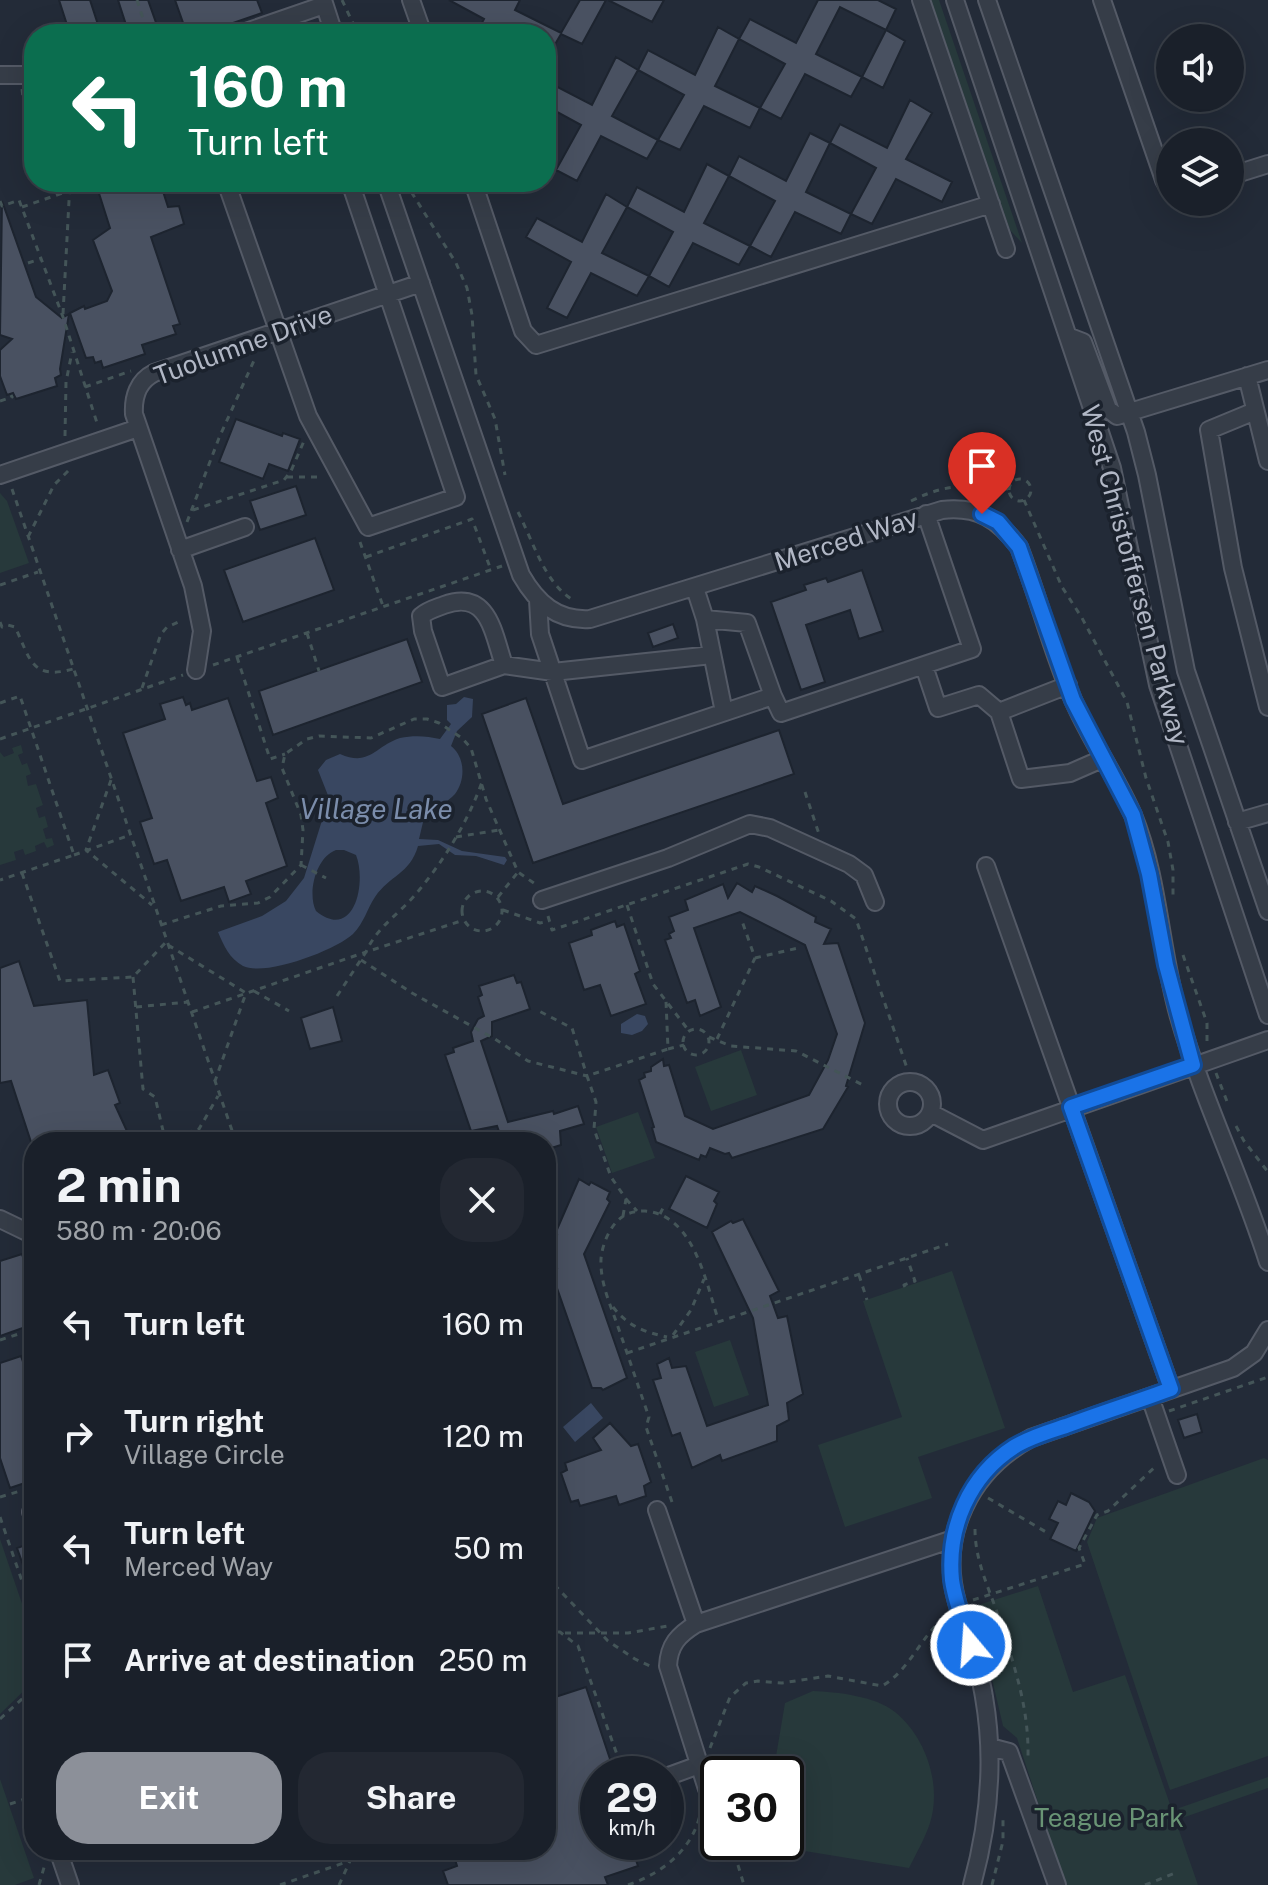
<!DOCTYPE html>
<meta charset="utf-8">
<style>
:root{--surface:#1a202a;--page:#232832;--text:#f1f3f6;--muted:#9fa3a8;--line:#383e47;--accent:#8c9099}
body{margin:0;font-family:"Public Sans",sans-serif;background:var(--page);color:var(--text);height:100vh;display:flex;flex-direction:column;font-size:30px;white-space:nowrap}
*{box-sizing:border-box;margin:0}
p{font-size:26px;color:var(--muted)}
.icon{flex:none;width:44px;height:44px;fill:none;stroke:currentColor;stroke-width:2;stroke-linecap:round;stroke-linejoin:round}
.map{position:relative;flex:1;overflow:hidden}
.side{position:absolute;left:24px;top:1132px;width:532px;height:728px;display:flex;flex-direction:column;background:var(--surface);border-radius:32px;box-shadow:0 8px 32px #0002,0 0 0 2px var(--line)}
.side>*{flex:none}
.banner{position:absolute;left:24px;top:24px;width:532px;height:168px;border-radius:32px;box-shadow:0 8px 32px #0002,0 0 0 2px var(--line);background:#0b6e4f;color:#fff;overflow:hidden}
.fabs{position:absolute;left:1156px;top:24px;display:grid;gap:16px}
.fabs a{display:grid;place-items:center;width:88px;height:88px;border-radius:50%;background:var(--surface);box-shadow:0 8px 32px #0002,0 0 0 2px var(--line);font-size:40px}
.speed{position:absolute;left:580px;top:1756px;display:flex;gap:16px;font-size:40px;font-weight:700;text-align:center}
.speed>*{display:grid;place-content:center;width:104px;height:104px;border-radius:50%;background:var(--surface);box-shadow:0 8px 32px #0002,0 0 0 2px var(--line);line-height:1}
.speed small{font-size:20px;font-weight:400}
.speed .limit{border:4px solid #111;border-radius:12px;background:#fff;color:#111}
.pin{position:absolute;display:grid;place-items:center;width:68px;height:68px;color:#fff;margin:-82px -34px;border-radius:50% 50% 50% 0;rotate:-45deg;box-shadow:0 0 8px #0007}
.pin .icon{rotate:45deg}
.me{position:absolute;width:88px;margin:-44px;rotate:342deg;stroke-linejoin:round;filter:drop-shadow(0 0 6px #0008)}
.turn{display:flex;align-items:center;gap:28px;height:168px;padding:0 32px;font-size:36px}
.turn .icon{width:104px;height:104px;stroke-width:2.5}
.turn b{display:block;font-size:56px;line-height:68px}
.round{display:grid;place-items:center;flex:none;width:84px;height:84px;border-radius:32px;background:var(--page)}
.summary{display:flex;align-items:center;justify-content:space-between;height:136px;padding:0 32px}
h1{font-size:48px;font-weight:700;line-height:60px}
.button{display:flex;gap:16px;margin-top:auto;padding:16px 32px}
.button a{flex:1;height:92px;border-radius:32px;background:var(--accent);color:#fff;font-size:32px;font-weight:700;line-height:92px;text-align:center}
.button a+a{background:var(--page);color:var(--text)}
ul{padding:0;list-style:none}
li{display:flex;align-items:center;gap:24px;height:112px;padding:0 32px}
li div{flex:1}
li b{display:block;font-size:30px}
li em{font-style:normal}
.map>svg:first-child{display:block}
</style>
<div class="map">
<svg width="1268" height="1885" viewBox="0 0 1268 1885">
<rect width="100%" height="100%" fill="#232b38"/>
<!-- green -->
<path fill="#27393b" d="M931 0H939L1022 243 1010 230Z
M0 493 7 501 29 563 0 573Z
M21 745 23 753 18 755 22 765 27 763 31 774 26 776 28 786 36 784 43 805 36 808 39 818 45 816 48 827 43 829 46 839 52 838 54 845 47 848 44 842 35 846 36 851 25 855 23 849 14 852 16 860 0 865V752L4 757 14 753 12 748Z
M741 1050 757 1095 711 1111 695 1067Z
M638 1112 655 1158 612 1173 596 1127Z
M952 1271 1005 1428 918 1457 932 1498 845 1527 818 1445 902 1417 863 1301Z
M730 1340 749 1395 714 1407 695 1352Z
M1264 1458 1268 1460V1756L1170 1790 1087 1542 1097 1518Z
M0 1539 34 1639V1681L0 1714Z
M1038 1586 1073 1692 1125 1675 1198 1885H1065L1017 1738 1003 1726 975 1606Z
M813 1691C837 1692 875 1696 895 1712 926 1737 942 1785 930 1823 925 1838 916 1854 909 1868L780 1847 775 1842H786V1774H773L785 1703Z
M1268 1777V1788L1182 1818 1179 1808Z
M0 1779 34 1878 15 1885H0Z"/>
<!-- water -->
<path fill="#394761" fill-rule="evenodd" d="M464 697 473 699 472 717 457 731 451 746C465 757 466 779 455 794 448 802 432 810 424 818L419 839 438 840 462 851 505 857 507 860 504 865 476 856 455 855 439 844 418 846C410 874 390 875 375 897 367 909 364 923 353 934 336 950 265 977 243 966 229 958 224 946 218 932L262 916 286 901 304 878 329 798 318 770 326 760 340 754C370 767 375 746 400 738 414 735 427 736 440 739L451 724 447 720V705L456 704ZM336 850H344L356 855C367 883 354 942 316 911 307 893 316 857 336 850Z
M637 1014 645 1016 648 1024 642 1031 632 1035 621 1033V1024Z
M591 1403 603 1418 575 1442 563 1427Z"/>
<!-- building -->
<path fill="#495161" stroke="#1d242f" stroke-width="2" d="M59 0H90L101 34H70Z
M118 0H148L160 34H129Z
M175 0H257L262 13 201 34H187Z
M449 0H520L515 10 561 33 580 0H606L582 44 561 34 546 60V34H512L504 30 502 34H476L484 19Z
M608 0H664L652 22Z
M818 0H878L896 9 886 30 840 7 816 54 862 77 851 97 805 74 781 119 760 108 785 64 739 39 750 19 796 43Z
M718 27 739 39 715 86 760 108 750 128 704 106 680 150 658 140 684 95 638 70 648 50 695 75Z
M886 30 905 41 883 88 862 77Z
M616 57 638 70 612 116 658 140 647 159 601 136 577 181 556 170 581 125 546 106V81L592 105Z
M910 100 932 113 906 159 952 182 942 202 896 179 872 224 851 214 876 168 830 143 840 124 887 148Z
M810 133 830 143 806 192 851 214 841 234 795 212 771 257 750 246 775 201 729 176 739 156 786 181Z
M707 164 729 176 704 223 750 246 739 265 693 243 669 287 649 276 673 232 627 207 637 187 684 212Z
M113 182H160L168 207 179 206 184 224 151 237 180 324 173 326 176 334 142 345 145 354 103 368 101 361 95 363 93 357 86 358 70 313 84 306 85 309 107 301 112 291 93 240 110 228 97 187Z
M606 194 627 207 602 253 649 276 637 296 591 273 567 318 547 308 571 262 526 237 537 218 582 242Z
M2 201 36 297 62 318 69 314 60 369 61 375 55 378 57 386 16 399 13 393 7 395 0 376V350L12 339 0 335Z
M236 419 282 436 283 433 300 439 288 471 269 464 263 479 219 462Z
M296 486 306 515 260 530 250 501Z
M315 538 334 590 243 622 224 570Z
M862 570 883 631 859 639 850 610 806 625 825 682 801 690 771 602 806 590 804 585 826 578 828 582Z
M673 624 678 638 653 647 648 633Z
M407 639 422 682 273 735 259 691Z
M183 697 186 705 190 703 192 710 228 698 257 781 271 777 278 798 266 803 287 866 246 881 251 894 229 902 224 887 181 901 167 860 154 864 140 822 152 818 123 733 165 719 160 704Z
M526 698 563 804 779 730 794 774 533 863 482 714Z
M737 883 752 892 755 886 777 896 816 917 815 922 831 929 824 944 838 943 865 1023 846 1086 848 1087 823 1129 732 1158 729 1153 725 1154 710 1148 706 1157 701 1155 699 1160 656 1142 652 1128 654 1127 639 1080 645 1077 644 1073 651 1071V1067L663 1059 664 1066 669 1065 685 1116 713 1129 809 1095 828 1060 837 1034 805 945 740 912 694 928 721 1007 700 1016 695 1000 687 1003 665 940 671 938 669 934 674 931 669 917 688 910 685 900 723 884 728 898Z
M615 921 617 927 624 924 640 971 635 974 646 1004 611 1016 600 985 584 990 569 943 592 935 591 930Z
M19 961 34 1006 87 1000 94 1075 108 1070 120 1103 115 1105 132 1142H31L11 1081 0 1083V968Z
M514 975 517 983 521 982 530 1009 492 1022V1036L481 1041 508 1122 553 1111 554 1114 578 1106 584 1124 560 1131 561 1145 548 1149 546 1142H518L516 1136 502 1140 497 1126 471 1131 445 1055 454 1052 453 1048 473 1041 471 1032 478 1019 484 1016 478 997 482 995 479 986Z
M333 1007 342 1041 310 1049 301 1018Z
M686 1176 719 1192 714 1201 717 1204 707 1228 669 1209Z
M579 1179 589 1185 591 1182 610 1192 607 1199 610 1202 584 1254 627 1378 603 1390 601 1388H592L551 1271 557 1268 550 1251 557 1235 555 1234Z
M743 1219 779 1291 770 1296 778 1318 787 1316 803 1394 787 1403 789 1420 777 1426V1441L722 1461 720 1455 692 1468 680 1433 672 1436 653 1380 661 1378 657 1364 669 1358 672 1368 686 1366 707 1426 768 1405 753 1318 712 1232 731 1221 733 1223Z
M22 1254 27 1270 34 1267V1324L0 1336V1261Z
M21 1356 34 1394V1480L10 1488 0 1458V1363Z
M1197 1414 1202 1432 1184 1438 1178 1420Z
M610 1423 631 1446 638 1444 651 1482 644 1486 646 1496 619 1505 616 1496 580 1506 578 1500 571 1502 561 1473 567 1470 565 1463 601 1450 593 1438Z
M1071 1493 1089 1502 1095 1511 1076 1551 1050 1539 1058 1523 1049 1519 1058 1501 1066 1505Z
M34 1542V1589L32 1590 17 1548Z
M586 1687 615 1774H598V1842H630L638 1866 605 1877 608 1885H448L443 1871 457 1866 452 1850H475L478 1859 504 1850H546V1700Z"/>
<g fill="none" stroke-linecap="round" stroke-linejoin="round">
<defs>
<path id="minor" d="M323 0 334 34
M411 0 423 34
M921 0 1006 249
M955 0 1112 468 1158 685 1268 1015
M987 0 1136 432 1147 475 1186 671 1268 911
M1102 0 1164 180 1170 190
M240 34 324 5
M0 75H34
M1230 176 1268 164
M226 182 308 416 368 527 456 497 350 182
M386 182 521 575C537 603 557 621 590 619L942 510C978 506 998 519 1019 547 1039 598 1052 653 1074 702 1091 741 1116 776 1133 815 1159 878 1160 951 1179 1017 1203 1100 1242 1179 1268 1262
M473 182 523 331 536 345 991 204
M1070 337 1083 342 1108 409 1117 416 1268 370
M1247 376 1268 461
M1255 411 1209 430 1233 568 1268 707
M0 475 138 428
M180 550 245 527
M695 588 705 619 724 712
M538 600 540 634 582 760 773 696 747 623 705 619
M504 665 442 687 423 631 421 616C428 610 436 608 444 605 489 589 493 633 504 665L553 672 712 655
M924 666 938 708 979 695 999 712 1021 779 1070 773 1102 759
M196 670 202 631 193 586 134 414C133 397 138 381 154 373L421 283
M773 696 781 713 972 649 926 514
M999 712 1068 685
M1237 822 1268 813
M986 866 1171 1389
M542 900 668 858 750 824 770 828 849 864 864 875 875 902
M888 1104a22 22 0 1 1 44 0a22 22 0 1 1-44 0Z
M931 1113 983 1140 1268 1040
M0 1219 27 1232 34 1238
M1150 1397 1177 1475
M657 1510 696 1624 953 1539
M31 1512 34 1511
M696 1624C678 1635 669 1645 668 1666L707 1789
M990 1747 1009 1752 1057 1885
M666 1777 699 1765
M58 1850 70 1885
M972 1885C989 1823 995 1760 984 1697 979 1664 965 1634 957 1602 938 1534 971 1471 1031 1438L1233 1368 1254 1353 1268 1330"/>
</defs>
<!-- minor casing -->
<use href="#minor" stroke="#545a66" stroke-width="20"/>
<!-- path -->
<path stroke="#445558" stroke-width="3" stroke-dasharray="6 6" stroke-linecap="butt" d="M137 0 148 34
M342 0 358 34
M22 89 29 148
M405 182 456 263 467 288 472 315 476 375 495 419 505 475
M0 201 2 206 19 200 63 317 98 426
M22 207 95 182
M28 263 40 259
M63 314 70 182
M85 387 131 371
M0 401 12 397 11 395
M65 436 66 382 72 352
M287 477H323
M1009 490a11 11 0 1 1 22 0a11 11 0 1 1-22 0Z
M12 489 236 1142
M1024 500 1062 587 1082 618 1127 702 1146 778 1168 842 1173 870V897
M911 501C950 482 966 486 1008 489
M193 510 284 480 291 471 304 441
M518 512C534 543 545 585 575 601
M187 522 219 438 256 356
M28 537 54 485 72 467
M360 542 383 606
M366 557 472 519 491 570
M0 585 38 572
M0 622 2 627 8 625 15 627C30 657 30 681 73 669
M307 633 319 671
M237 657 270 759 285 754
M213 665 502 566
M142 688 161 634 167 627 183 620
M0 703 20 696 74 855 0 880
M0 739 183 675
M111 780 86 850 152 905
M805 792 819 834
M456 837 499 830
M74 855 130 835
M301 865 326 878
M22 873 60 981 133 977 167 941
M462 911a20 20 0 1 1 40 0a20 20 0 1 1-40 0Z
M498 897 518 872
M627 905 653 984 689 1031
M503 910 540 923 549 921
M548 916 552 930 748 864 759 867 831 901 856 919 908 1071
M161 925 221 906 258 903 270 897 301 865 303 830 301 815 282 768 285 754 307 739 319 736 371 738 414 719H427L439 723 462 738 471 748 486 799 518 872 538 886
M168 945 246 993 215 1081
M1183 955 1207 1023V1043
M755 958 798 948
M361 960 412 993 495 1039 528 1061 587 1076 572 1028 537 1010
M133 977 143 1089 155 1097 165 1139 199 1129 218 1096
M254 991 289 1011
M337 996 366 952 464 920
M136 1007 188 1002
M192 1012 366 952C377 927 398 915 415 895 443 862 467 824 482 782
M683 1042a13 13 0 1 1 26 0a13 13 0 1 1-26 0Z
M709 1037 731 1046 796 1051 863 1085
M717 1039 755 958 742 921
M668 1049 684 1045
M1216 1073 1228 1104
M1236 1126 1244 1141 1268 1172
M626 1199 637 1211
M660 1214 664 1206
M623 1216 626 1199 611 1177 594 1129 596 1102 587 1076 668 1049 666 1001
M859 1275 867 1300
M905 1287 904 1285 915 1281 907 1258
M613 1307C628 1326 644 1332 667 1337
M673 1335 691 1310 704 1279
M0 1340 34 1329
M627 1353 948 1244
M1169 1411 1268 1377
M0 1497 34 1487
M988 1498 1046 1532
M672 1502 646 1427 649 1417C638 1386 628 1355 617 1324 610 1304 600 1282 601 1259 602 1245 610 1225 622 1217 629 1212 637 1211 645 1211 695 1215 706 1284 719 1322
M0 1517 34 1616
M975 1529C975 1561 989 1588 999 1618 1014 1665 1029 1707 1028 1757
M546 1576 608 1641 635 1659 652 1667
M973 1600 1085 1564 1079 1548 1097 1515 1108 1511 1156 1466
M546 1632H560L578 1646 624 1774
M565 1633H628L668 1626
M0 1719 34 1688
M710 1748 730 1697 746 1683 758 1681 782 1683 828 1676 882 1686C909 1671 921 1636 945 1617
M10 1804 31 1797
M707 1804 718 1816
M731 1842 744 1885
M479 1850 480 1852
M39 1885 45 1864
M280 1885 381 1850
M339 1885 355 1850
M628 1885C666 1872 698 1845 702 1803
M992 1885 1003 1841V1820
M1145 1885 1175 1873"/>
<!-- minor -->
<use href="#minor" stroke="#363d48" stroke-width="16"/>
</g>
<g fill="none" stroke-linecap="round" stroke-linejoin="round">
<defs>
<path id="route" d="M971 1645C964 1624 955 1602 952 1580 947 1528 969 1476 1014 1447 1030 1437 1048 1432 1066 1426 1100 1413 1136 1402 1171 1389L1071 1107 1193 1065 1166 965 1149 874 1133 815 1073 700 1019 547 998 522 982 514"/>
</defs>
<!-- route casing -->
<use href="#route" stroke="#114b97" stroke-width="20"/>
<!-- route -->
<use href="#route" stroke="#1a73e8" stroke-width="14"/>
</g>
<g text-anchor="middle" stroke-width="7" stroke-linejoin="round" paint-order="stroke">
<!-- street labels -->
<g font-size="26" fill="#b1b7c5" stroke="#1b222d">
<text transform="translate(243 345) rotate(-20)" y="9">Tuolumne Drive</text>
<text transform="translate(846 540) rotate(-18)" y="9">Merced Way</text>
<text transform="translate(1135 575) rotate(75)" y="9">West Christoffersen Parkway</text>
</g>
<!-- park labels -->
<g font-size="26" fill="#699475" stroke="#1b222d">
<text x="1109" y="1827">Teague Park</text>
</g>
<!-- water labels -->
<g font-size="28" font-style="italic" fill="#7b8dab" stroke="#1b222d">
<text x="376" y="819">Village Lake</text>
</g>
</g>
</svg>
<div class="fabs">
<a><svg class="icon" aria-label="sound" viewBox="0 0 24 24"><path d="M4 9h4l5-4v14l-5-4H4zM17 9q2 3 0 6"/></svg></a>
<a><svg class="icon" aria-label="layers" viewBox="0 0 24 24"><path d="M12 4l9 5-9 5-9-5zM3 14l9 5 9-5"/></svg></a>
</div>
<div class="speed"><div>29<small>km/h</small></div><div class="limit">30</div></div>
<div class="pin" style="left:982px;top:514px;background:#d93025"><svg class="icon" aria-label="arrive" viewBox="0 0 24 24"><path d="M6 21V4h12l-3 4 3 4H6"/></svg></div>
<svg class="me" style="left:971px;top:1645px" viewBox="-20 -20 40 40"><circle r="17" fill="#1a73e8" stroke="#fff" stroke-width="3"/><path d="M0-11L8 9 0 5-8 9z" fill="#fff"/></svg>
<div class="banner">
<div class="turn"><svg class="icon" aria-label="left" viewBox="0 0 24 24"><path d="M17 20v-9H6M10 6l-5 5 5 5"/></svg><div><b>160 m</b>Turn left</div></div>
</div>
<section class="side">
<div class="summary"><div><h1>2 min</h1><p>580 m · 20:06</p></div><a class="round"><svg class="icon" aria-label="close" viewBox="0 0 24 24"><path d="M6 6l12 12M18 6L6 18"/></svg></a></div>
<ul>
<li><svg class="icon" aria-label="left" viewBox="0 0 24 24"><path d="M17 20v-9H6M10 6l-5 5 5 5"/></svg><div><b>Turn left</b></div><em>160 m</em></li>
<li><svg class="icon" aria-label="right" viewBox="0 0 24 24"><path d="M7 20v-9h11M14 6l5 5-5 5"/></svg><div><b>Turn right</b><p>Village Circle</p></div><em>120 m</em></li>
<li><svg class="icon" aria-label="left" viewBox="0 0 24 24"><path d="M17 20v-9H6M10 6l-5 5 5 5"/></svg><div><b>Turn left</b><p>Merced Way</p></div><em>50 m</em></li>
<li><svg class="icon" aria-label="arrive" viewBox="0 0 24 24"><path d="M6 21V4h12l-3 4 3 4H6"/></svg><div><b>Arrive at destination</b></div><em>250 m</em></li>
</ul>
<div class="button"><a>Exit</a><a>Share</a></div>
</section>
</div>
